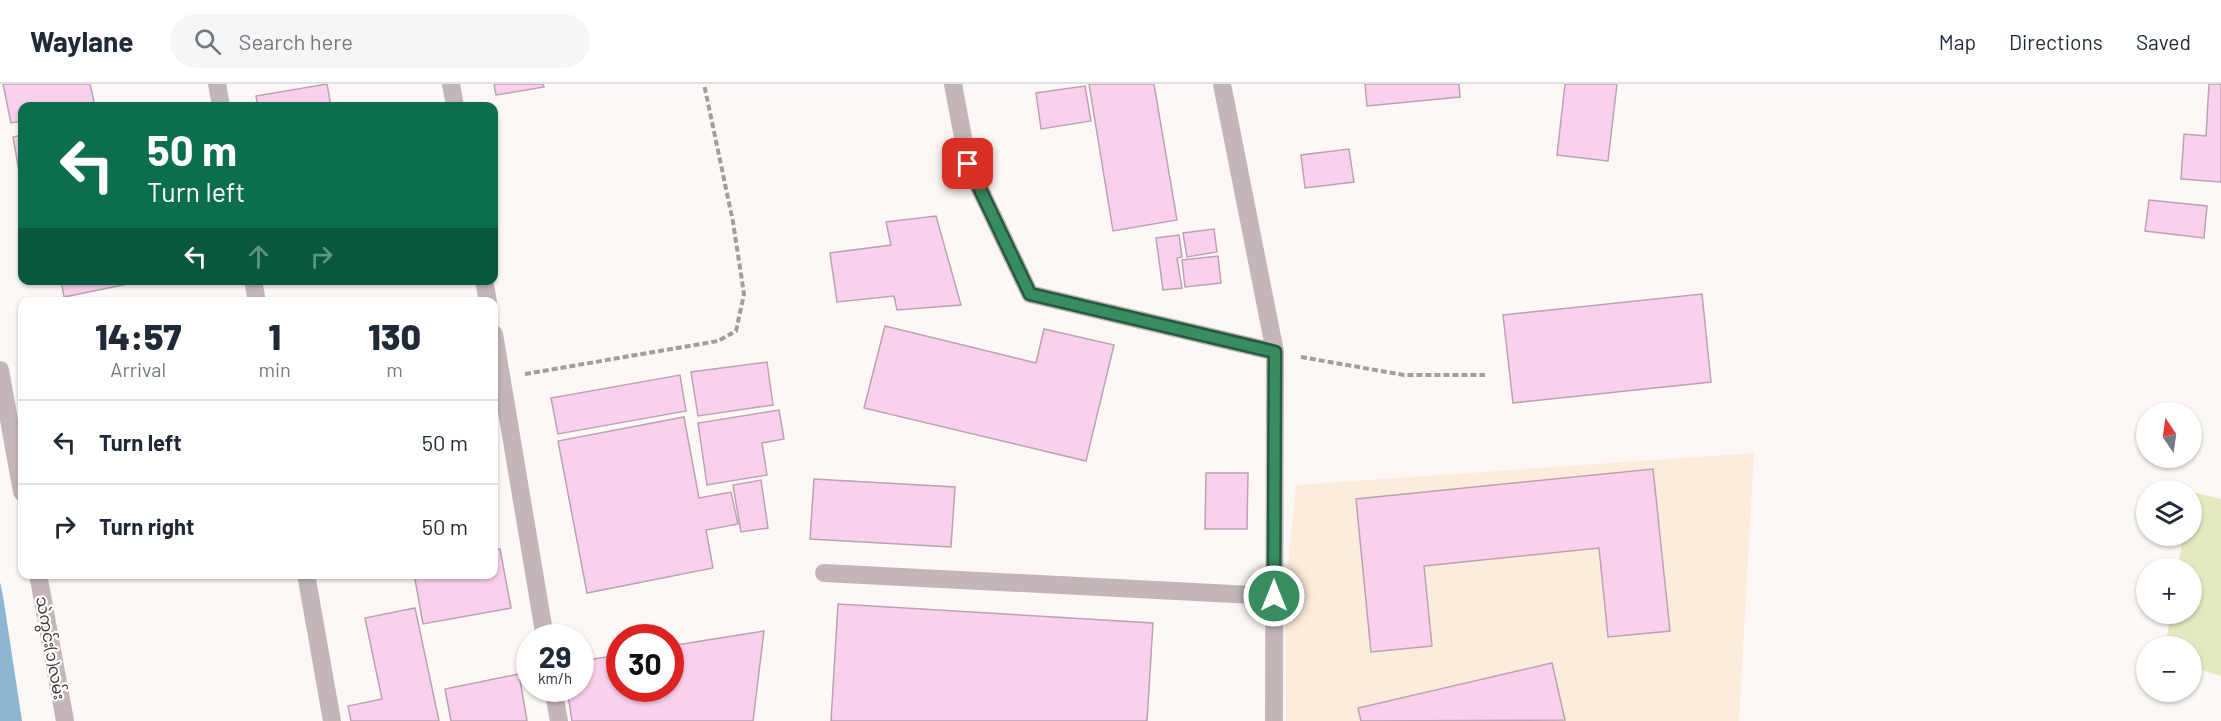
<!DOCTYPE html>
<meta charset="utf-8">
<style>
:root{--surface:#fff;--page:#f6f6f7;--text:#1f2937;--muted:#747a83;--line:#e0e1e3}
body{margin:0;font-family:Barlow,"Noto Sans Myanmar",sans-serif;background:var(--page);color:var(--text);height:100vh;display:flex;flex-direction:column;font-size:22px;white-space:nowrap}
*{box-sizing:border-box;margin:0}
p{font-size:20px;color:var(--muted)}
.icon{flex:none;width:33px;height:33px;fill:none;stroke:currentColor;stroke-width:2;stroke-linecap:round;stroke-linejoin:round}
.map{position:relative;flex:1;overflow:hidden}
.details{position:absolute;left:18px;top:213px;width:480px;height:282px;display:flex;flex-direction:column;background:var(--surface);border-radius:12px;box-shadow:0 2px 4px #0004}
.details>*{flex:none}
.hud{position:absolute;left:18px;top:18px;width:480px;height:183px;border-radius:12px;box-shadow:0 2px 4px #0004;background:#0b6e4f;color:#fff;overflow:hidden}
.needle{width:39px;rotate:347deg}
.buttons{position:absolute;left:2136px;top:318px;display:grid;gap:12px}
.buttons a{display:grid;place-items:center;width:66px;height:66px;border-radius:50%;background:var(--surface);box-shadow:0 2px 4px #0004;font-size:30px}
.speed{position:absolute;left:516px;top:540px;display:flex;gap:12px;font-size:30px;font-weight:700;text-align:center}
.speed>*{display:grid;place-content:center;width:78px;height:78px;border-radius:50%;background:var(--surface);box-shadow:0 2px 4px #0004;line-height:1}
.speed small{font-size:15px;font-weight:400}
.speed .limit{border:9px solid #d22;background:#fff;color:#111}
.pin{position:absolute;display:grid;place-items:center;width:51px;height:51px;color:#fff;margin:-26px;border-radius:12px;box-shadow:0 3px 9px #0006}
.me{position:absolute;width:66px;margin:-33px;rotate:0deg;stroke-linejoin:round;filter:drop-shadow(0 0 4px #0008)}
.turn{display:flex;align-items:center;gap:21px;height:126px;padding:0 30px;font-size:27px}
.turn .icon{width:78px;height:78px;stroke-width:2.5}
.turn b{display:block;font-size:42px;line-height:51px}
.lanes{display:flex;align-items:center;height:57px;padding:0 30px;background:#0003;justify-content:center;gap:30px;direction:ltr}
.lanes .off{opacity:.35}
.eta{display:flex;justify-content:space-evenly;align-items:center;height:102px;text-align:center}
.eta b{font-size:36px;font-weight:800;line-height:42px}
ul{padding:0;list-style:none}
li{display:flex;align-items:center;gap:18px;height:84px;padding:0 30px;border-top:2px solid var(--line)}
li div{flex:1}
li b{display:block;font-size:22px}
li em{font-style:normal}
header{display:flex;align-items:center;gap:36px;box-sizing:border-box;height:84px;padding:0 30px;background:var(--surface);border-bottom:2px solid var(--line)}
header strong{font-size:28px}
nav{display:flex;gap:33px;margin-inline-start:auto;font-size:21px}
.search{width:420px;height:54px;background:var(--page);display:flex;align-items:center;gap:15px;box-sizing:border-box;padding:0 21px;border-radius:33px;color:var(--muted);font-size:22px}
.map>svg:first-child{display:block}
</style>
<header>
<strong>Waylane</strong>
<div class="search"><svg class="icon" aria-label="search" viewBox="0 0 24 24"><circle cx="10" cy="10" r="6"/><path d="M15 15l6 6"/></svg>Search here</div>
<nav><a>Map</a><a>Directions</a><a>Saved</a></nav>
</header>
<div class="map">
<svg width="2221" height="637" viewBox="0 0 2221 637">
<rect width="100%" height="100%" fill="#fdf8f5"/>
<!-- education -->
<path fill="#fdecdb" d="M1754 369 1739 637H1286L1285 509 1296 401Z"/>
<!-- green -->
<path fill="#e5e9bf" d="M2192 408 2221 415V592L2192 583V562H2165L2171 530H2192V484H2178L2183 452H2192Z"/>
<!-- water -->
<path fill="#8cb6d2" d="M0 498 3 512 22 637H0Z"/>
<!-- building -->
<path fill="#fbd0ec" stroke="#baa3b2" stroke-width="1.5" d="M3 0H90L95 22H22V37L11 39Z
M327 0 331 22H258L256 12Z
M494 0H543L544 3 496 11Z
M1089 0H1154L1177 136 1113 147Z
M1365 0H1459L1460 13 1367 22Z
M1565 0H1617L1608 77 1557 71Z
M2209 0H2221V98L2181 95 2184 50 2206 52Z
M1085 2 1091 37 1041 45 1036 9Z
M22 51V104L13 53Z
M1349 65 1354 98 1305 104 1301 71Z
M2149 116 2207 122 2204 154 2145 147Z
M936 132 961 221 897 226 894 212 837 218 830 169 891 161 886 138Z
M1214 145 1217 168 1187 173 1183 149Z
M1179 151 1182 173 1177 174 1182 204 1163 206 1156 154Z
M1218 172 1221 199 1185 203 1182 176Z
M61 196H133V199L64 213Z
M1702 210 1711 298 1513 319 1503 231Z
M885 242 1036 279 1044 245 1114 261 1086 377 864 324Z
M767 278 773 321 698 332 691 288Z
M680 291 686 327 558 350 551 314Z
M779 326 784 355 762 359 767 391 707 401 698 339Z
M684 333 699 414 731 408 738 440 706 446 713 484 587 509 558 357Z
M1653 385 1670 547 1608 553 1599 464 1424 482 1432 562 1371 568 1356 415Z
M1206 389H1248L1247 445H1205Z
M814 395 955 403 951 463 810 455Z
M761 396 768 444 741 448 733 401Z
M500 465 511 524 423 540 414 490H494V466Z
M838 520 1153 539 1147 637H831Z
M415 524 439 637H351L348 622 382 615 365 534Z
M764 547 753 637H572L567 604H580V577L620 571V604H670V562Z
M1552 579 1565 636 1361 637 1358 624Z
M519 590 527 637H451L445 605Z"/>
<g fill="none" stroke-linecap="round" stroke-linejoin="round">
<!-- path -->
<path stroke="#a49d98" stroke-width="4" stroke-dasharray="6 3" stroke-linecap="butt" d="M1301 273 1404 291H1485
M525 290 718 257 736 247 744 210 733 138 704 0"/>
<!-- minor -->
<path stroke="#c3b6b9" stroke-width="18" d="M217 0 221 22
M451 0 455 22
M953 0 968 80 1030 210 1275 268 1222 0
M253 196 257 218
M484 196 488 218
M494 250 545 554
M0 286 22 408
M824 489 1274 512
M38 490 65 637
M306 490 332 637
M553 604 559 637
M1274 637 1275 268"/>
</g>
<g fill="none" stroke-linecap="round" stroke-linejoin="round">
<defs>
<path id="route" d="M968 80 1030 210 1275 268 1274 512"/>
</defs>
<!-- route casing -->
<use href="#route" stroke="#245b3e" stroke-width="15"/>
<!-- route -->
<use href="#route" stroke="#378c60" stroke-width="10"/>
</g>
<g text-anchor="middle" stroke-width="4.5" stroke-linejoin="round" paint-order="stroke">
<!-- street labels -->
<g font-size="16" fill="#3f362f" stroke="#fff">
<text transform="translate(51 564) rotate(80)" y="6">သဲကွင်း(၁)လမ်း</text>
</g>
</g>
</svg>
<div class="buttons">
<a><svg class="needle" viewBox="-14 -14 28 28"><path d="M0-13l5 13h-10z" fill="#e53935"/><path d="M0 13l5-13h-10z" fill="#747a83"/></svg></a>
<a><svg class="icon" aria-label="layers" viewBox="0 0 24 24"><path d="M12 4l9 5-9 5-9-5zM3 14l9 5 9-5"/></svg></a>
<a>+</a>
<a>−</a>
</div>
<div class="speed"><div>29<small>km/h</small></div><div class="limit">30</div></div>
<div class="pin" style="left:968px;top:80px;background:#d93025"><svg class="icon" aria-label="arrive" viewBox="0 0 24 24"><path d="M6 21V4h12l-3 4 3 4H6"/></svg></div>
<svg class="me" style="left:1274px;top:512px" viewBox="-20 -20 40 40"><circle r="17" fill="#378c60" stroke="#fff" stroke-width="3"/><path d="M0-11L8 9 0 5-8 9z" fill="#fff"/></svg>
<div class="hud">
<div class="turn"><svg class="icon" aria-label="left" viewBox="0 0 24 24"><path d="M17 20v-9H6M10 6l-5 5 5 5"/></svg><div><b>50 m</b>Turn left</div></div>
<div class="lanes"><svg class="icon" aria-label="left" viewBox="0 0 24 24"><path d="M17 20v-9H6M10 6l-5 5 5 5"/></svg><svg class="icon off" aria-label="ahead" viewBox="0 0 24 24"><path d="M12 20V5M6 11l6-6 6 6"/></svg><svg class="icon off" aria-label="right" viewBox="0 0 24 24"><path d="M7 20v-9h11M14 6l5 5-5 5"/></svg></div>
</div>
<section class="details">
<div class="eta">
<div><b>14:57</b><p>Arrival</p></div>
<div><b>1</b><p>min</p></div>
<div><b>130</b><p>m</p></div>
</div>
<ul>
<li><svg class="icon" aria-label="left" viewBox="0 0 24 24"><path d="M17 20v-9H6M10 6l-5 5 5 5"/></svg><div><b>Turn left</b></div><em>50 m</em></li>
<li><svg class="icon" aria-label="right" viewBox="0 0 24 24"><path d="M7 20v-9h11M14 6l5 5-5 5"/></svg><div><b>Turn right</b></div><em>50 m</em></li>
</ul>
</section>
</div>
